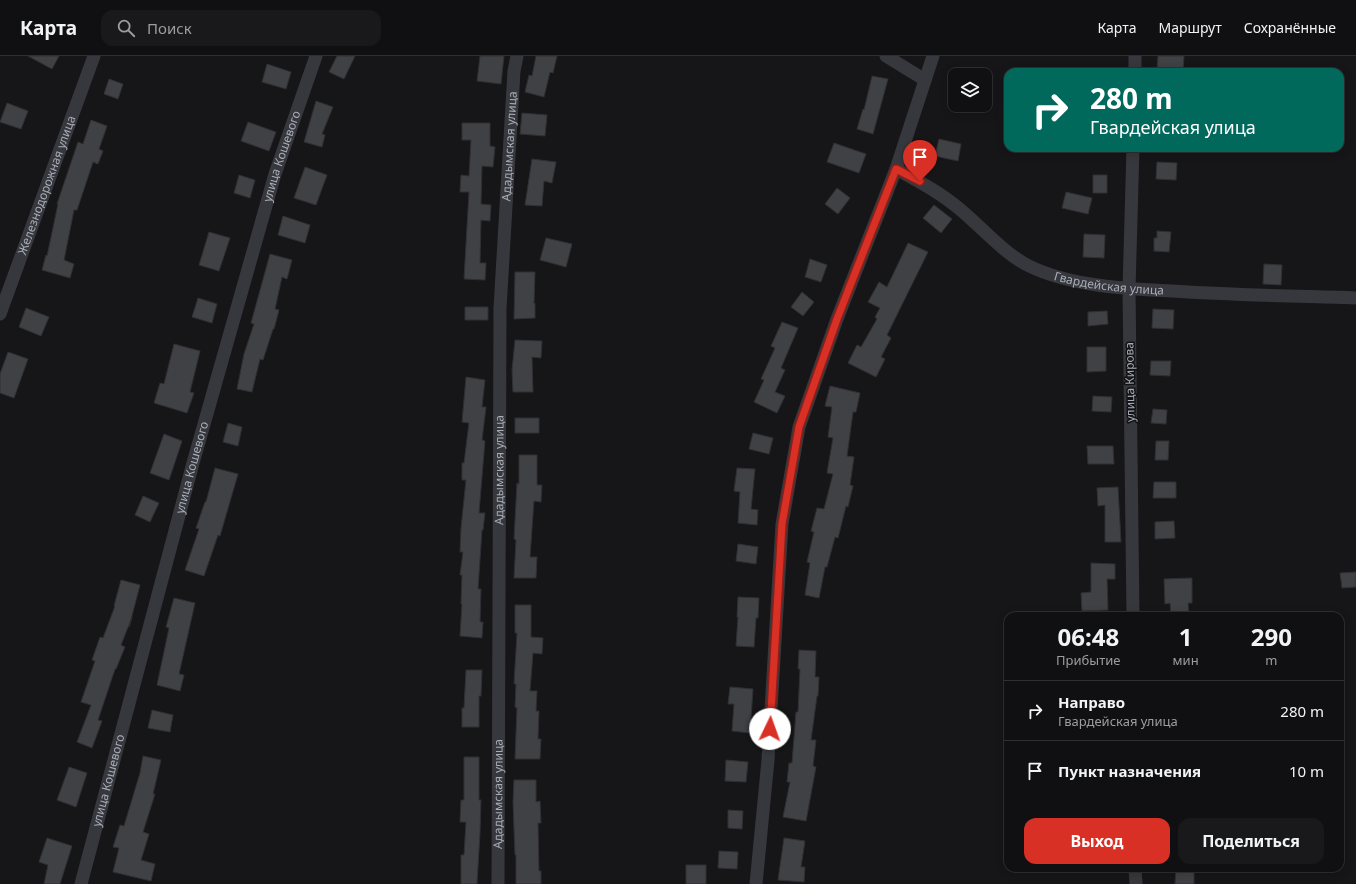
<!DOCTYPE html>
<html lang="ru">
<meta charset="utf-8">
<style>
:root{--surface:#101012;--page:#19191b;--text:#f1f3f6;--muted:#9c9d9f;--line:#303032;--accent:#d93025}
body{margin:0;font-family:"Noto Sans",sans-serif;background:var(--page);color:var(--text);height:100vh;display:flex;flex-direction:column;font-size:15px;white-space:nowrap}
*{box-sizing:border-box;margin:0}
p{font-size:13px;color:var(--muted)}
.icon{flex:none;width:22px;height:22px;fill:none;stroke:currentColor;stroke-width:2;stroke-linecap:round;stroke-linejoin:round}
.map{position:relative;flex:1;overflow:hidden}
.panel{position:absolute;left:1004px;top:556px;width:340px;height:260px;display:flex;flex-direction:column;background:var(--surface);border-radius:12px;box-shadow:0 2px 10px #0003,0 0 0 1px var(--line)}
.panel>*{flex:none}
.banner{position:absolute;left:1004px;top:12px;width:340px;height:84px;border-radius:12px;box-shadow:0 2px 10px #0003,0 0 0 1px var(--line);background:#00695c;color:#fff;overflow:hidden}
.controls{position:absolute;left:948px;top:12px;display:grid;gap:8px}
.controls a{display:grid;place-items:center;width:44px;height:44px;border-radius:8px;background:var(--surface);box-shadow:0 2px 10px #0003,0 0 0 1px var(--line);font-size:20px}
.pin{position:absolute;display:grid;place-items:center;width:34px;height:34px;color:#fff;margin:-41px -17px;border-radius:50% 50% 50% 0;rotate:-45deg;box-shadow:0 0 4px #0007}
.pin .icon{rotate:45deg}
.me{position:absolute;width:44px;margin:-22px;rotate:3deg;stroke-linejoin:round;filter:drop-shadow(0 0 3px #0008)}
.turn{display:flex;align-items:center;gap:14px;height:84px;padding:0 20px;font-size:18px}
.turn .icon{width:52px;height:52px;stroke-width:2.5}
.turn b{display:block;font-size:28px;line-height:34px}
.eta{display:flex;justify-content:space-evenly;align-items:center;height:68px;text-align:center}
.eta b{font-size:24px;font-weight:700;line-height:28px}
.cta{display:flex;gap:8px;margin-top:auto;padding:8px 20px}
.cta a{flex:1;height:46px;border-radius:12px;background:var(--accent);color:#fff;font-size:16px;font-weight:700;line-height:46px;text-align:center}
.cta a+a{background:var(--page);color:var(--text)}
ul{padding:0;list-style:none}
li{display:flex;align-items:center;gap:12px;height:60px;padding:0 20px;border-top:1px solid var(--line)}
li div{flex:1}
li b{display:block;font-size:15px}
li em{font-style:normal}
header{display:flex;align-items:center;gap:24px;box-sizing:border-box;height:56px;padding:0 20px;background:var(--surface);border-bottom:1px solid var(--line)}
header strong{font-size:19px}
nav{display:flex;gap:22px;margin-inline-start:auto;font-size:14px}
.search{width:280px;height:36px;background:var(--page);display:flex;align-items:center;gap:10px;box-sizing:border-box;padding:0 14px;border-radius:12px;color:var(--muted);font-size:15px}
.map>svg:first-child{display:block}
</style>
<header>
<strong>Карта</strong>
<div class="search"><svg class="icon" aria-label="search" viewBox="0 0 24 24"><circle cx="10" cy="10" r="6"/><path d="M15 15l6 6"/></svg>Поиск</div>
<nav><a>Карта</a><a>Маршрут</a><a>Сохранённые</a></nav>
</header>
<div class="map">
<svg width="1356" height="828" viewBox="0 0 1356 828">
<rect width="100%" height="100%" fill="#161618"/>
<!-- building -->
<path fill="#404145" stroke="#303034" d="M28 0H59L52 13Z
M337 0H355L344 23 329 16Z
M480 0H504L501 28 477 25Z
M536 0H557L553 17 550 16 544 41 525 36 529 19 532 20Z
M1158 0H1184L1183 15 1157 14Z
M267 8 291 16 286 33 262 26Z
M872 20 888 23 873 78 857 73 863 53 864 54Z
M109 23 123 28 118 43 104 38Z
M316 45 333 51 322 78 325 79 322 91 304 86Z
M7 47 28 55 21 73 0 66Z
M522 57 547 59 545 80 520 78Z
M91 64 107 70 99 93 103 95 98 108 93 106 77 154H74L64 204 74 208 70 222 42 214 46 199 47 200 58 148H57L78 86 83 88Z
M248 66 276 76 269 95 241 85Z
M462 67H490V90L495 91 493 111 482 110 481 148 491 149 490 165 481 164 480 207H486L485 224 464 223 469 136H460L461 119 469 120 471 84H462Z
M939 83 961 88 958 105 935 100Z
M834 87 866 98 859 117 827 106Z
M532 103 556 106 552 127 544 125 542 150 525 149Z
M1157 106 1177 107 1176 124 1156 123Z
M305 111 327 119 316 149 294 142Z
M239 119 255 124 250 142 234 137Z
M1093 119H1107V137H1093Z
M837 132 850 142 838 158 825 148Z
M1066 136 1092 142 1088 158 1062 152Z
M934 149 952 163 941 177 923 162Z
M283 160 310 169 305 187 278 179Z
M1157 175 1171 176 1169 196 1154 195V182H1157Z
M209 176 230 182 219 215 199 209Z
M1084 178 1105 179 1104 202 1083 201Z
M546 182 572 188 566 211 540 204Z
M908 187 928 196 887 279 891 282 881 301 885 303 876 321 848 307 857 289 861 291 877 263 875 261 880 252 868 246 879 226 887 231Z
M270 198 292 204 287 223 282 221 275 253 279 254 274 273H273L263 304 260 303 252 336 237 333 244 298 254 268 251 267Z
M810 203 827 209 821 226 805 221Z
M1264 208 1282 209 1281 229 1263 228Z
M515 216H535L534 248 535 247V262L514 263Z
M802 236 814 246 803 260 791 251Z
M198 242 217 248 212 267 192 261Z
M465 251H488V264H465Z
M26 252 49 261 41 280 19 271Z
M1153 253 1174 254 1173 273 1152 272Z
M1107 255 1108 268 1088 270V256Z
M782 266 798 272 781 312 785 314 775 336 785 340 777 357 754 346 764 324 761 323 775 292 771 290Z
M515 284 542 285 541 302 532 301 533 336H513L512 314Z
M174 288 200 295 190 336 194 337 187 357 154 347 160 327 164 328Z
M1087 291H1106V315L1087 316Z
M8 296 28 303 14 342 0 337V318Z
M1151 305H1171L1170 320 1150 319Z
M466 321 485 324 482 351H486L482 384 485 385 479 457H485L483 474H482L478 533H481L480 566H483L482 582 460 580 462 548H461L462 519H460L463 496H460L461 472 466 424H462V407H464L469 367 462 366Z
M830 330 860 337 856 356H853L847 400 854 401 850 429 853 430 848 451 846 450 838 482 835 481 827 511H825L819 542 805 539 810 507 807 506 814 476 811 475 817 452 824 453 833 418 827 417 833 382 828 381 832 351 825 350Z
M1093 340 1112 341 1111 356 1092 355Z
M1153 353 1167 354 1166 368 1151 367Z
M515 362H539V377H515Z
M228 367 242 371 238 390 223 386Z
M753 377 773 382 769 398 749 393Z
M164 378 182 385 169 424 150 417Z
M1156 385H1169L1168 404H1155Z
M1087 390H1113L1114 408H1088Z
M519 399H537V429H542L541 446 534 445 530 501H537L536 522H514L516 484 514 483 517 427 519 428Z
M215 412 238 418 220 480 218 479 204 520 185 514 199 473 196 472 205 446H206Z
M737 412 755 413 751 453 758 454 757 469 738 467 740 436 734 435Z
M1154 426H1176V442H1153Z
M1118 431 1121 486H1105V449L1098 450 1097 432Z
M143 440 159 447 150 466 135 459Z
M1174 465 1175 482 1155 483V466Z
M738 488 758 491 756 508 736 505Z
M1091 507 1115 508V523H1107L1108 554 1082 555 1081 537 1091 536Z
M1356 516V531L1342 532 1340 517Z
M1192 522V547H1188L1189 560H1171L1170 547 1165 548 1164 523Z
M121 524 140 529 129 571 132 561 121 589 125 591 116 613H115L98 664 102 665 92 692 77 686 91 649 81 646 95 605 92 604 100 581 103 582 115 550H114Z
M738 541 759 542 758 562H756L754 591 736 590 738 561H737Z
M174 542 195 547 179 618 184 619 180 635 157 629 169 572 166 571Z
M515 549H531V581L543 582 542 598 533 597 530 635H537L536 655H539L538 683H541L540 703H515L517 652 515 651 516 628H514L517 577H515Z
M799 594 816 595 815 621H819L818 640H817L811 684H816L813 710 816 711 806 765 783 761 790 726H787L789 707H792L796 656H798L800 613H798Z
M466 614H482L481 640H479V671H462V652H464Z
M730 631 753 633 750 677 732 675 734 648H728Z
M152 654 173 659 170 676 148 672Z
M143 700 161 704 153 738H155L143 776 149 778 141 804 155 808 151 825 113 816 119 792 113 791 120 769 124 770 140 717Z
M464 701H479V744H481L480 777 477 828H461V799H464L466 766H460L461 744H464Z
M726 704 748 706 746 726 725 725Z
M69 711 87 717 76 751 57 744Z
M514 724H536V746L540 745 541 767H538L539 815H541V828H516V799H515L513 746Z
M728 754 743 755 742 773 728 772Z
M47 782 72 790 60 828H44L48 809 39 806Z
M784 782 805 785 801 811H805L804 826 778 824Z
M719 795 738 796 737 813 718 812Z
M686 809H706V828H686Z
M1176 812H1194V828H1175Z"/>
<g fill="none" stroke-linecap="round" stroke-linejoin="round">
<!-- street -->
<g stroke="#37383d" stroke-width="13">
<path d="M886 0 925 24"/>
<path d="M1135 16V0"/>
<path id="s1" d="M896 113C920 126 941 137 962 155 982 172 1006 199 1029 210 1070 230 1127 233 1172 235 1233 239 1295 240 1356 242"/>
<path id="s2" d="M0 258 94 0"/>
<path d="M1133 560 1129 233 1133 92"/>
<path d="M1135 812 1136 828"/>
<path id="s3" d="M81 828 193 407 275 118 316 0"/>
<path id="s4" d="M498 828 500 252 514 15 517 0"/>
<path d="M756 828 768 704 782 468 799 371 837 263 896 113 933 0"/>
</g>
</g>
<g fill="none" stroke-linecap="round" stroke-linejoin="round">
<defs>
<path id="route" d="M770 673 782 468 799 371 837 263 896 113 920 125"/>
</defs>
<!-- route casing -->
<use href="#route" stroke="#8d1f18" stroke-width="10"/>
<!-- route -->
<use href="#route" stroke="#d93025" stroke-width="7"/>
</g>
<g text-anchor="middle" stroke-width="3" stroke-linejoin="round" paint-order="stroke">
<!-- street labels -->
<g font-size="12" fill="#a8adb8" stroke="#111113">
<text dy="4" stroke="none"><textPath href="#s4" startOffset="738">Ададымская улица</textPath></text>
<text dy="4" stroke="none"><textPath href="#s3" startOffset="755">улица Кошевого</textPath></text>
<text dy="4" stroke="none"><textPath href="#s2" startOffset="137">Железнодорожная улица</textPath></text>
<text dy="4" stroke="none"><textPath href="#s1" startOffset="248">Гвардейская улица</textPath></text>
<text transform="translate(1130 326) rotate(-91)" y="4">улица Кирова</text>
<text dy="4" stroke="none"><textPath href="#s3" startOffset="431">улица Кошевого</textPath></text>
<text dy="4" stroke="none"><textPath href="#s4" startOffset="414">Ададымская улица</textPath></text>
<text dy="4" stroke="none"><textPath href="#s3" startOffset="107">улица Кошевого</textPath></text>
<text dy="4" stroke="none"><textPath href="#s4" startOffset="90">Ададымская улица</textPath></text>
</g>
</g>
</svg>
<div class="controls">
<a><svg class="icon" aria-label="layers" viewBox="0 0 24 24"><path d="M12 4l9 5-9 5-9-5zM3 14l9 5 9-5"/></svg></a>
</div>
<div class="pin" style="left:920px;top:125px;background:#d93025"><svg class="icon" aria-label="arrive" viewBox="0 0 24 24"><path d="M6 21V4h12l-3 4 3 4H6"/></svg></div>
<svg class="me" style="left:770px;top:673px" viewBox="-20 -20 40 40"><circle r="19" fill="#fff"/><path d="M0-13L10 11 0 6-10 11z" fill="#d93025"/></svg>
<div class="banner">
<div class="turn"><svg class="icon" aria-label="right" viewBox="0 0 24 24"><path d="M7 20v-9h11M14 6l5 5-5 5"/></svg><div><b>280 m</b>Гвардейская улица</div></div>
</div>
<section class="panel">
<div class="eta">
<div><b>06:48</b><p>Прибытие</p></div>
<div><b>1</b><p>мин</p></div>
<div><b>290</b><p>m</p></div>
</div>
<ul>
<li><svg class="icon" aria-label="right" viewBox="0 0 24 24"><path d="M7 20v-9h11M14 6l5 5-5 5"/></svg><div><b>Направо</b><p>Гвардейская улица</p></div><em>280 m</em></li>
<li><svg class="icon" aria-label="arrive" viewBox="0 0 24 24"><path d="M6 21V4h12l-3 4 3 4H6"/></svg><div><b>Пункт назначения</b></div><em>10 m</em></li>
</ul>
<div class="cta"><a>Выход</a><a>Поделиться</a></div>
</section>
</div>
